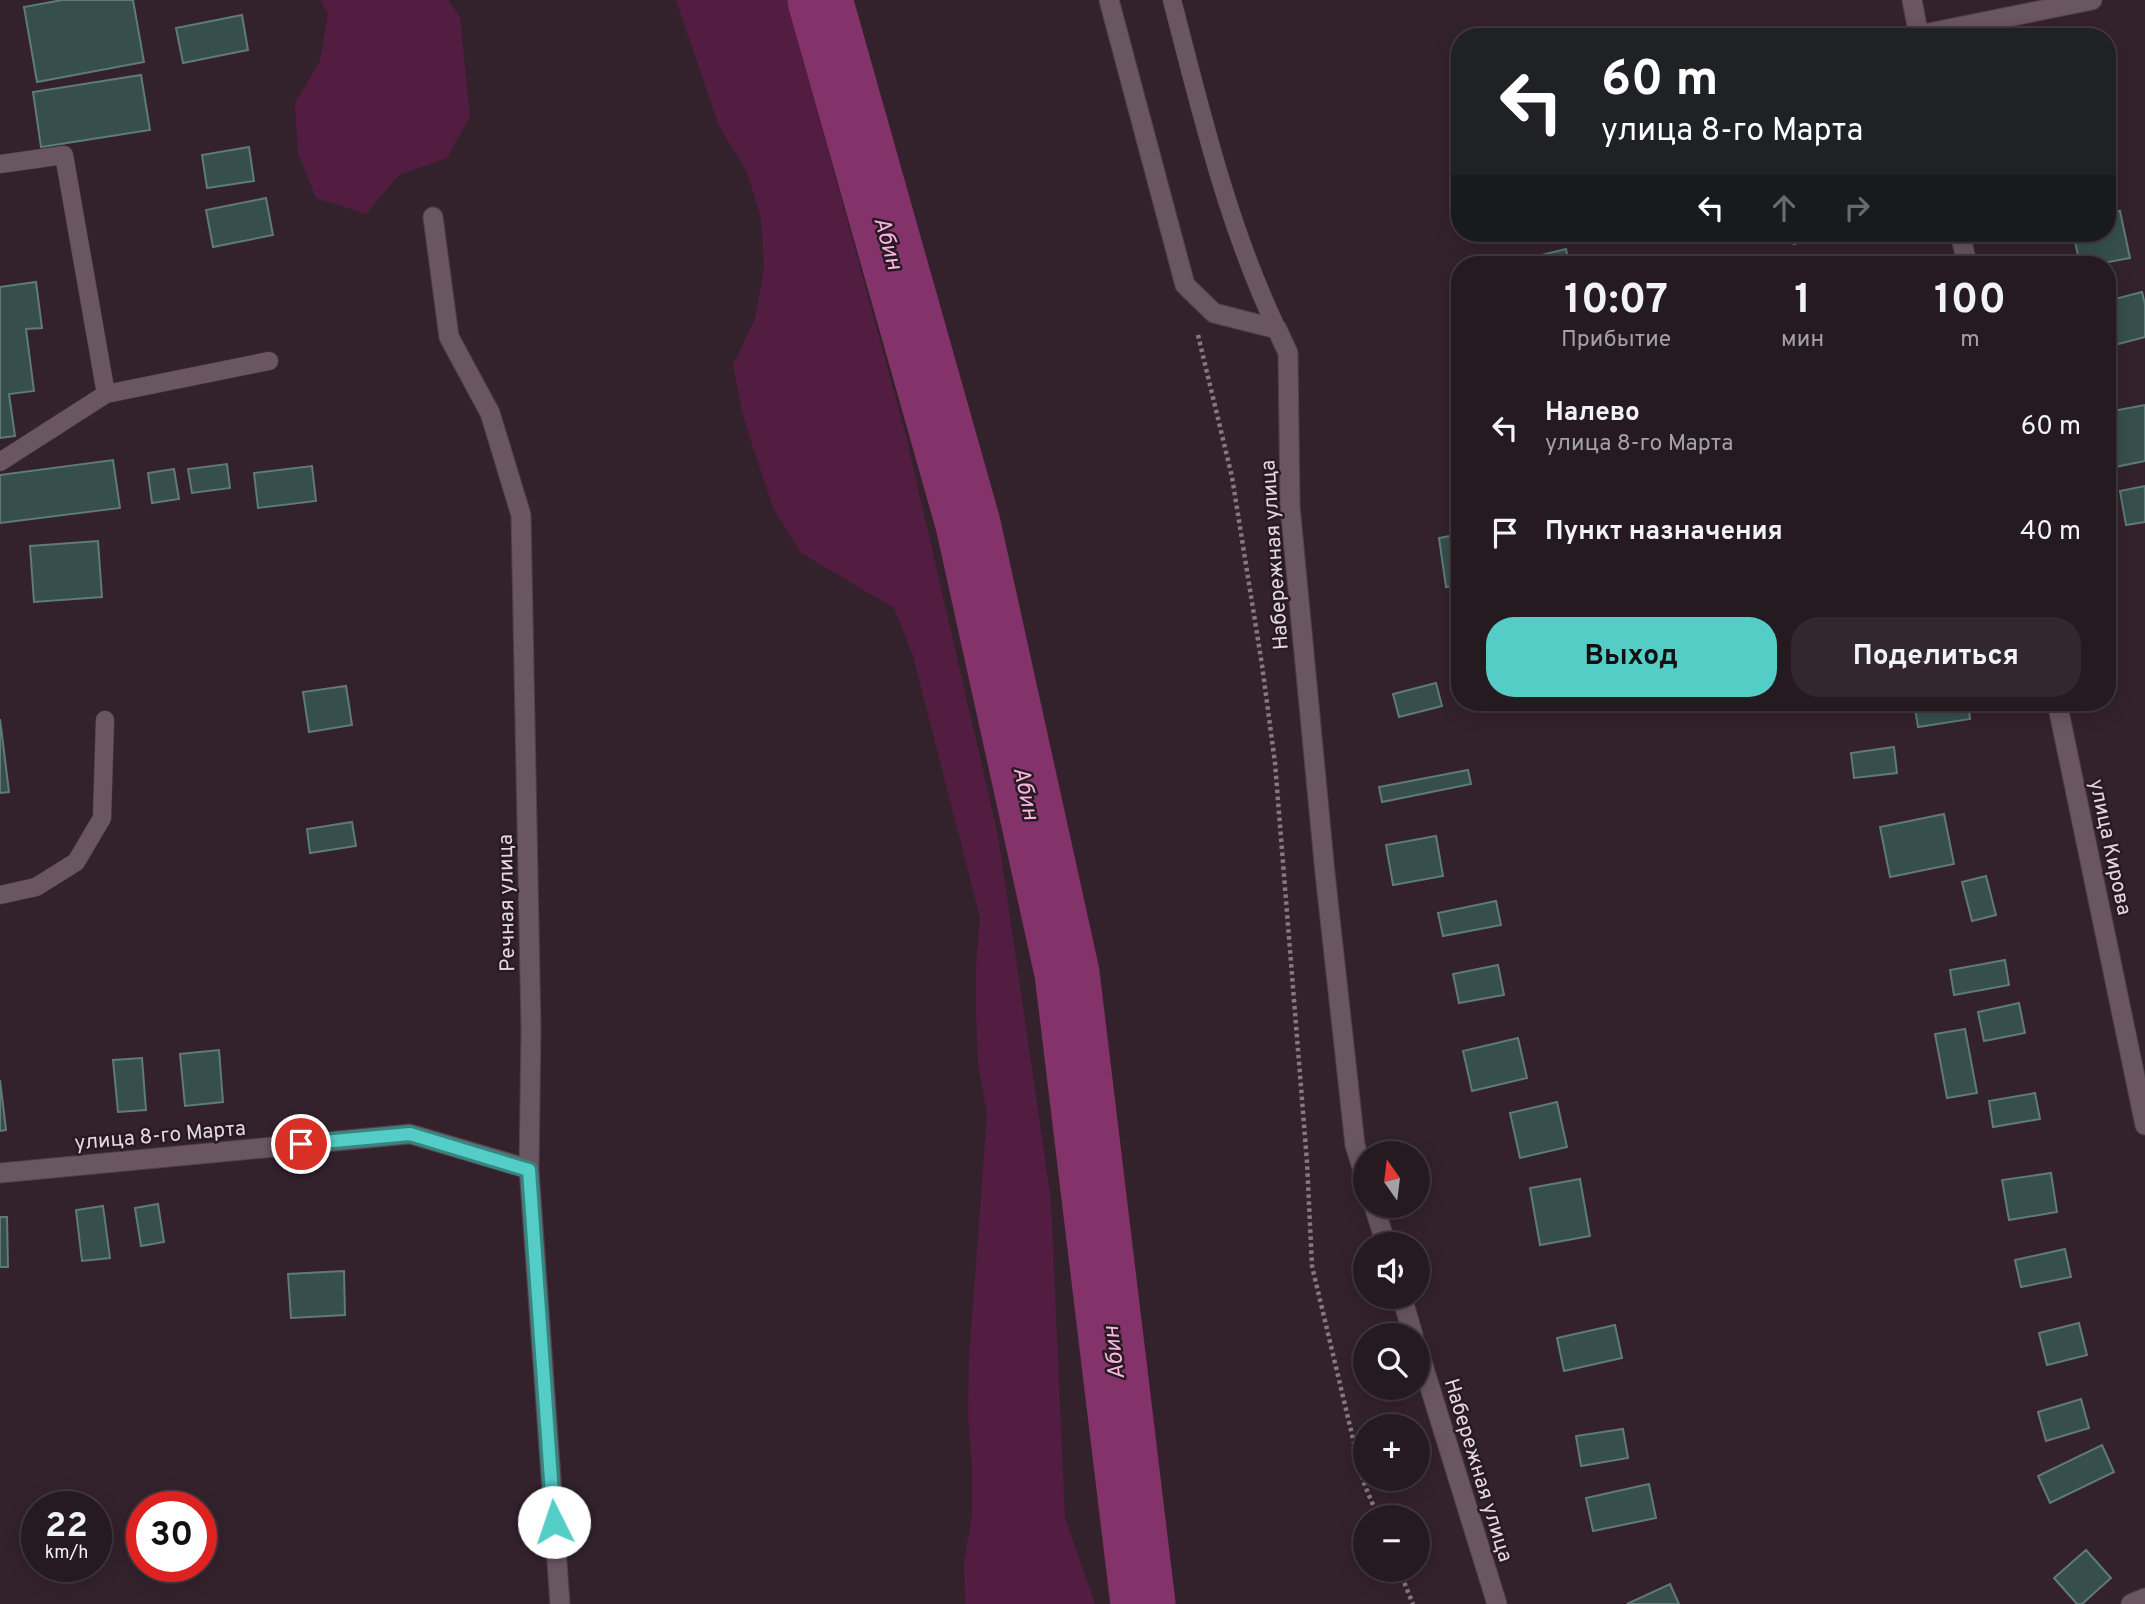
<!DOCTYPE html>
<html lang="ru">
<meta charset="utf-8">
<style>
:root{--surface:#261a21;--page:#32272e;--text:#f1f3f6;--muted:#a4a1a5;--line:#42383f;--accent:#54cdc7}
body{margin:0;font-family:Overpass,sans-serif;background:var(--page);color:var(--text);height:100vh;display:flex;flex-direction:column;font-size:26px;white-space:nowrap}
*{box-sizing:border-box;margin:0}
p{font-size:23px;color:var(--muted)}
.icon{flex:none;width:38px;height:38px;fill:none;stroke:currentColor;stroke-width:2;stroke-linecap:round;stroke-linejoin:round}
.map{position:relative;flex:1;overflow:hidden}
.sheet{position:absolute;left:1451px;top:256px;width:665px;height:455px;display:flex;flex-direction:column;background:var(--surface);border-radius:28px;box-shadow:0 4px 18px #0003,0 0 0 2px var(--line)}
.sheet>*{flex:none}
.top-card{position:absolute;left:1451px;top:28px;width:665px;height:214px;border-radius:28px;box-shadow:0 4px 18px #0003,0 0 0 2px var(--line);background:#202124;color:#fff;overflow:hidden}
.needle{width:46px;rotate:346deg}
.tools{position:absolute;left:1353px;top:1141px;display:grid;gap:14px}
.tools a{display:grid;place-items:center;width:77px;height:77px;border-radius:50%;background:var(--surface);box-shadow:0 4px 18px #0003,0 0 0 2px var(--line);font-size:35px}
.speed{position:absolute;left:21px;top:1491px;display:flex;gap:14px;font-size:35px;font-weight:700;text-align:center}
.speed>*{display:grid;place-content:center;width:91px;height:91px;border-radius:50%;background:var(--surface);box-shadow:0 4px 18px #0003,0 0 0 2px var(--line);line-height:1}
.speed small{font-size:18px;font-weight:400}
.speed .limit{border:10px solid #d22;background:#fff;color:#111}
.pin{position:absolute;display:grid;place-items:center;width:60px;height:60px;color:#fff;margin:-30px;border:4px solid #fff;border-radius:50%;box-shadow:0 2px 7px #0007}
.me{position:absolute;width:77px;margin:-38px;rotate:356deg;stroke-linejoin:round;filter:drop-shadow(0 0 5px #0008)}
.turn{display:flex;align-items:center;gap:24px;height:147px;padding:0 35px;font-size:32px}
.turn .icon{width:91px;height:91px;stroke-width:2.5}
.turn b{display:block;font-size:49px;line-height:60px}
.lanes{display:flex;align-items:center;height:66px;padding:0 35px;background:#0003;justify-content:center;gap:35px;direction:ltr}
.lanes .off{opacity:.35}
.eta{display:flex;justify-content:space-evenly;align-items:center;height:119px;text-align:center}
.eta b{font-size:42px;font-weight:700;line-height:49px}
.primary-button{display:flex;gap:14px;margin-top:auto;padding:14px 35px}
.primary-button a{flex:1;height:80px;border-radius:28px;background:var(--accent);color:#111;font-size:28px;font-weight:700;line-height:80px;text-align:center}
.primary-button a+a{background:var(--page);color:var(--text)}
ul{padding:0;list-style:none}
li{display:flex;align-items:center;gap:21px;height:105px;padding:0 35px}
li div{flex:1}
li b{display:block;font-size:26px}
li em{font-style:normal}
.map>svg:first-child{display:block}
</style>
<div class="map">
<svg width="2145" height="1604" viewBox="0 0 2145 1604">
<rect width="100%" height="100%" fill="#33222c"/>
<!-- green -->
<path fill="#521d41" d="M320 0H448L460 17 470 117 447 158 399 175 366 214 316 198 298 153 295 103 320 61 328 14Z
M676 0H787L906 436 998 835 1051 1200 1065 1518 1095 1604H965L964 1562 972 1517V1467L968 1413 969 1358 987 1114 978 1063 976 1014V967L980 918 913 656 894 608 801 553 773 508 756 457 742 411 733 365 755 319 764 269 761 218 747 172 719 126Z"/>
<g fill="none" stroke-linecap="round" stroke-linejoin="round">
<!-- river -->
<path stroke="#84336a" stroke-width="65" d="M820 0 968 524 1067 973 1143 1604"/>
</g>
<!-- building -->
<path fill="#364f4d" stroke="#5f7a77" stroke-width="2" d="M62 0H133L144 62 37 82 24 7Z
M242 15 248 50 183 63 176 28Z
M1732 29 1733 37H1706L1705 34Z
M1824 29 1825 37H1779V36Z
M141 75 150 130 41 147 33 92Z
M249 147 254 181 207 188 202 155Z
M266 198 273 235 213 247 206 210Z
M2120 211 2130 258 2098 264H2080L2073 233H2107V213Z
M1791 233H1838L1794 244Z
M1566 249 1569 264H1513V262Z
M36 282 42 328 26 329 34 391 9 394 15 436 0 438V287Z
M2142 292 2145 304V337L2107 347V301Z
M2145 405V461L2115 467 2107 431V412Z
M113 460 120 508 0 523V475Z
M227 464 230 488 192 493 188 469Z
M312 466 316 501 258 508 254 473Z
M174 469 179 499 152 503 148 473Z
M2145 486V522L2126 525 2120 491Z
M1460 534V585L1446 587 1439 538Z
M98 541 102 597 34 602 30 546Z
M1436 683 1442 706 1399 717 1393 694Z
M346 686 352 725 309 732 303 692Z
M1914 702H1968L1970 719 1918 727Z
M0 719 9 792 0 793Z
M1894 747 1897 773 1854 778 1851 753Z
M1468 770 1471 784 1382 802 1379 787Z
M1944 814 1954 864 1890 877 1880 827Z
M352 822 356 846 310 853 307 829Z
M1436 836 1443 876 1393 885 1386 845Z
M1986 876 1996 915 1972 921 1962 882Z
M1496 901 1501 925 1443 936 1438 913Z
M2005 960 2009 985 1954 995 1950 970Z
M1498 965 1504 995 1459 1003 1453 974Z
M2019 1003 2025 1033 1984 1041 1978 1012Z
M1965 1029 1977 1093 1947 1098 1935 1034Z
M1518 1038 1527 1078 1472 1091 1463 1051Z
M219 1050 223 1102 185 1106 180 1054Z
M142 1058 146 1110 118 1112 113 1060Z
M0 1080 6 1130 0 1131Z
M2035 1093 2040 1119 1993 1127 1989 1101Z
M1557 1102 1567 1147 1520 1158 1510 1113Z
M2051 1173 2057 1212 2009 1220 2002 1180Z
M1580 1179 1590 1236 1540 1245 1530 1188Z
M158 1204 164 1242 141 1246 135 1208Z
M103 1206 110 1258 82 1261 76 1210Z
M0 1217H7L8 1267H0Z
M2065 1249 2071 1277 2021 1287 2015 1260Z
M344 1271 345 1315 291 1318 288 1274Z
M2079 1323 2087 1355 2047 1365 2039 1333Z
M1615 1325 1622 1358 1564 1371 1557 1338Z
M2081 1399 2089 1428 2046 1441 2038 1412Z
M1623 1429 1628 1458 1581 1466 1576 1436Z
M2102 1445 2114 1472 2050 1503 2038 1476Z
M1649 1484 1656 1518 1593 1531 1586 1498Z
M2086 1550 2111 1578 2082 1604H2077L2054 1578Z
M1670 1584 1679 1604H1627Z"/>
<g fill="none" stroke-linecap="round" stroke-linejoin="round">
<defs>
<path id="service" d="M1172 0C1201 111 1227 224 1277 329
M0 164 64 155 106 394 0 462
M106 394 269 361
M0 895 36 887 76 862 102 818 105 720"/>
<path id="minor" d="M1109 0 1185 285 1214 313 1277 329 1288 353 1290 506 1325 873 1355 1145 1365 1177
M1912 0 1919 37
M1919 35 2092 0
M433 217 449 337 490 413 521 515 531 1030 529 1169 560 1604
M1960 233 1967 264
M2057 702 2145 1125
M0 1173 410 1134 529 1169
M1374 1206 1386 1244
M1402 1297 1413 1335
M1418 1349 1497 1604
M2131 1604 2145 1598"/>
</defs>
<!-- service casing -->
<use href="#service" stroke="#4e4049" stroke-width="19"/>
<!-- minor casing -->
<use href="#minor" stroke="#4e4049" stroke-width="21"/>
<!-- path -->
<path stroke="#867880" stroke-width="4.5" stroke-dasharray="3.5 3.5" stroke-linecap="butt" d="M1198 335 1232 477 1262 665 1275 763 1307 1162 1312 1266 1363 1481 1378 1517
M1399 1570 1413 1604"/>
<!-- service -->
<use href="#service" stroke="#695661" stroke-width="18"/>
<!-- minor -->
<use href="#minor" stroke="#695661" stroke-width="19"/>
</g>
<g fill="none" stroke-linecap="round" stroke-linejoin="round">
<defs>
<path id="route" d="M301 1144 410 1134 529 1170 554 1522"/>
</defs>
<!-- route casing -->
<use href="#route" stroke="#378581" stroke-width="18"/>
<!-- route -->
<use href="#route" stroke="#54cdc7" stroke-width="12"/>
</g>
<g text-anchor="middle" stroke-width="5" stroke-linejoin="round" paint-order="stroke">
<!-- street labels -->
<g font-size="21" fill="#e3d8de" stroke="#291923">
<text transform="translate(1274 555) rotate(-94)" y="7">Набережная улица</text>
<text transform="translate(2111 847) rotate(78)" y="7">улица Кирова</text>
<text transform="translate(506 903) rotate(-91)" y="7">Речная улица</text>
<text transform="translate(160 1135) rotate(-5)" y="7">улица 8-го Марта</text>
<text transform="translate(1479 1470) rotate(73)" y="7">Набережная улица</text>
</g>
<!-- water labels -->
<g font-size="23" font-style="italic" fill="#f9b5df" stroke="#291923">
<text transform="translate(889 243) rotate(74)" y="8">Абин</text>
<text transform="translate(1027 793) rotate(78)" y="8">Абин</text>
<text transform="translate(1113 1353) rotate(-97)" y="8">Абин</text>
</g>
</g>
</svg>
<div class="tools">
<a><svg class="needle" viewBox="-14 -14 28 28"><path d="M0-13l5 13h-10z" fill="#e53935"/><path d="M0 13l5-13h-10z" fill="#a4a1a5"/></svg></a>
<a><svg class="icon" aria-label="sound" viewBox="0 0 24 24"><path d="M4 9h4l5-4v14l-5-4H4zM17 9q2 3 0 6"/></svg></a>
<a><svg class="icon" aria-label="search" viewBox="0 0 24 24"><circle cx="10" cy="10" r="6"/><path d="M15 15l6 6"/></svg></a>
<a>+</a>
<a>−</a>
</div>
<div class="speed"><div>22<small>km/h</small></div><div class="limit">30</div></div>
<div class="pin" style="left:301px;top:1144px;background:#d93025"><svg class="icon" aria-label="arrive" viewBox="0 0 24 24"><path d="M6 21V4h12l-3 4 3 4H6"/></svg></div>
<svg class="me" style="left:554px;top:1522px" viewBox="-20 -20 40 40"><circle r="19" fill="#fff"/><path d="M0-13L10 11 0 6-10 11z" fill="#54cdc7"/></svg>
<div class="top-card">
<div class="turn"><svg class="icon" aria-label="left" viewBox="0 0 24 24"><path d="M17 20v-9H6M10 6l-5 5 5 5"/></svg><div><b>60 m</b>улица 8-го Марта</div></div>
<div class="lanes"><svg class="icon" aria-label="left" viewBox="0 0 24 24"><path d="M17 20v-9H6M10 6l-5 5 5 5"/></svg><svg class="icon off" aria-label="ahead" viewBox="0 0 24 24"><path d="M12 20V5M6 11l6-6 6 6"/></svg><svg class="icon off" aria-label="right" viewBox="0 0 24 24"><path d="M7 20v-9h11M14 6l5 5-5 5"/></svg></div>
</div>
<section class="sheet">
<div class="eta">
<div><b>10:07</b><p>Прибытие</p></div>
<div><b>1</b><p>мин</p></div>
<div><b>100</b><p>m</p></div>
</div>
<ul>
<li><svg class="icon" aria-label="left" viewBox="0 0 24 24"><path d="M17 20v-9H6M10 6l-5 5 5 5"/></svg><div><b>Налево</b><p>улица 8-го Марта</p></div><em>60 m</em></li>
<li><svg class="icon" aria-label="arrive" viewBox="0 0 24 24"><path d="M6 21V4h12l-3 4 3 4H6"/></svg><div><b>Пункт назначения</b></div><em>40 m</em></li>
</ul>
<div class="primary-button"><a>Выход</a><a>Поделиться</a></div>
</section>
</div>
